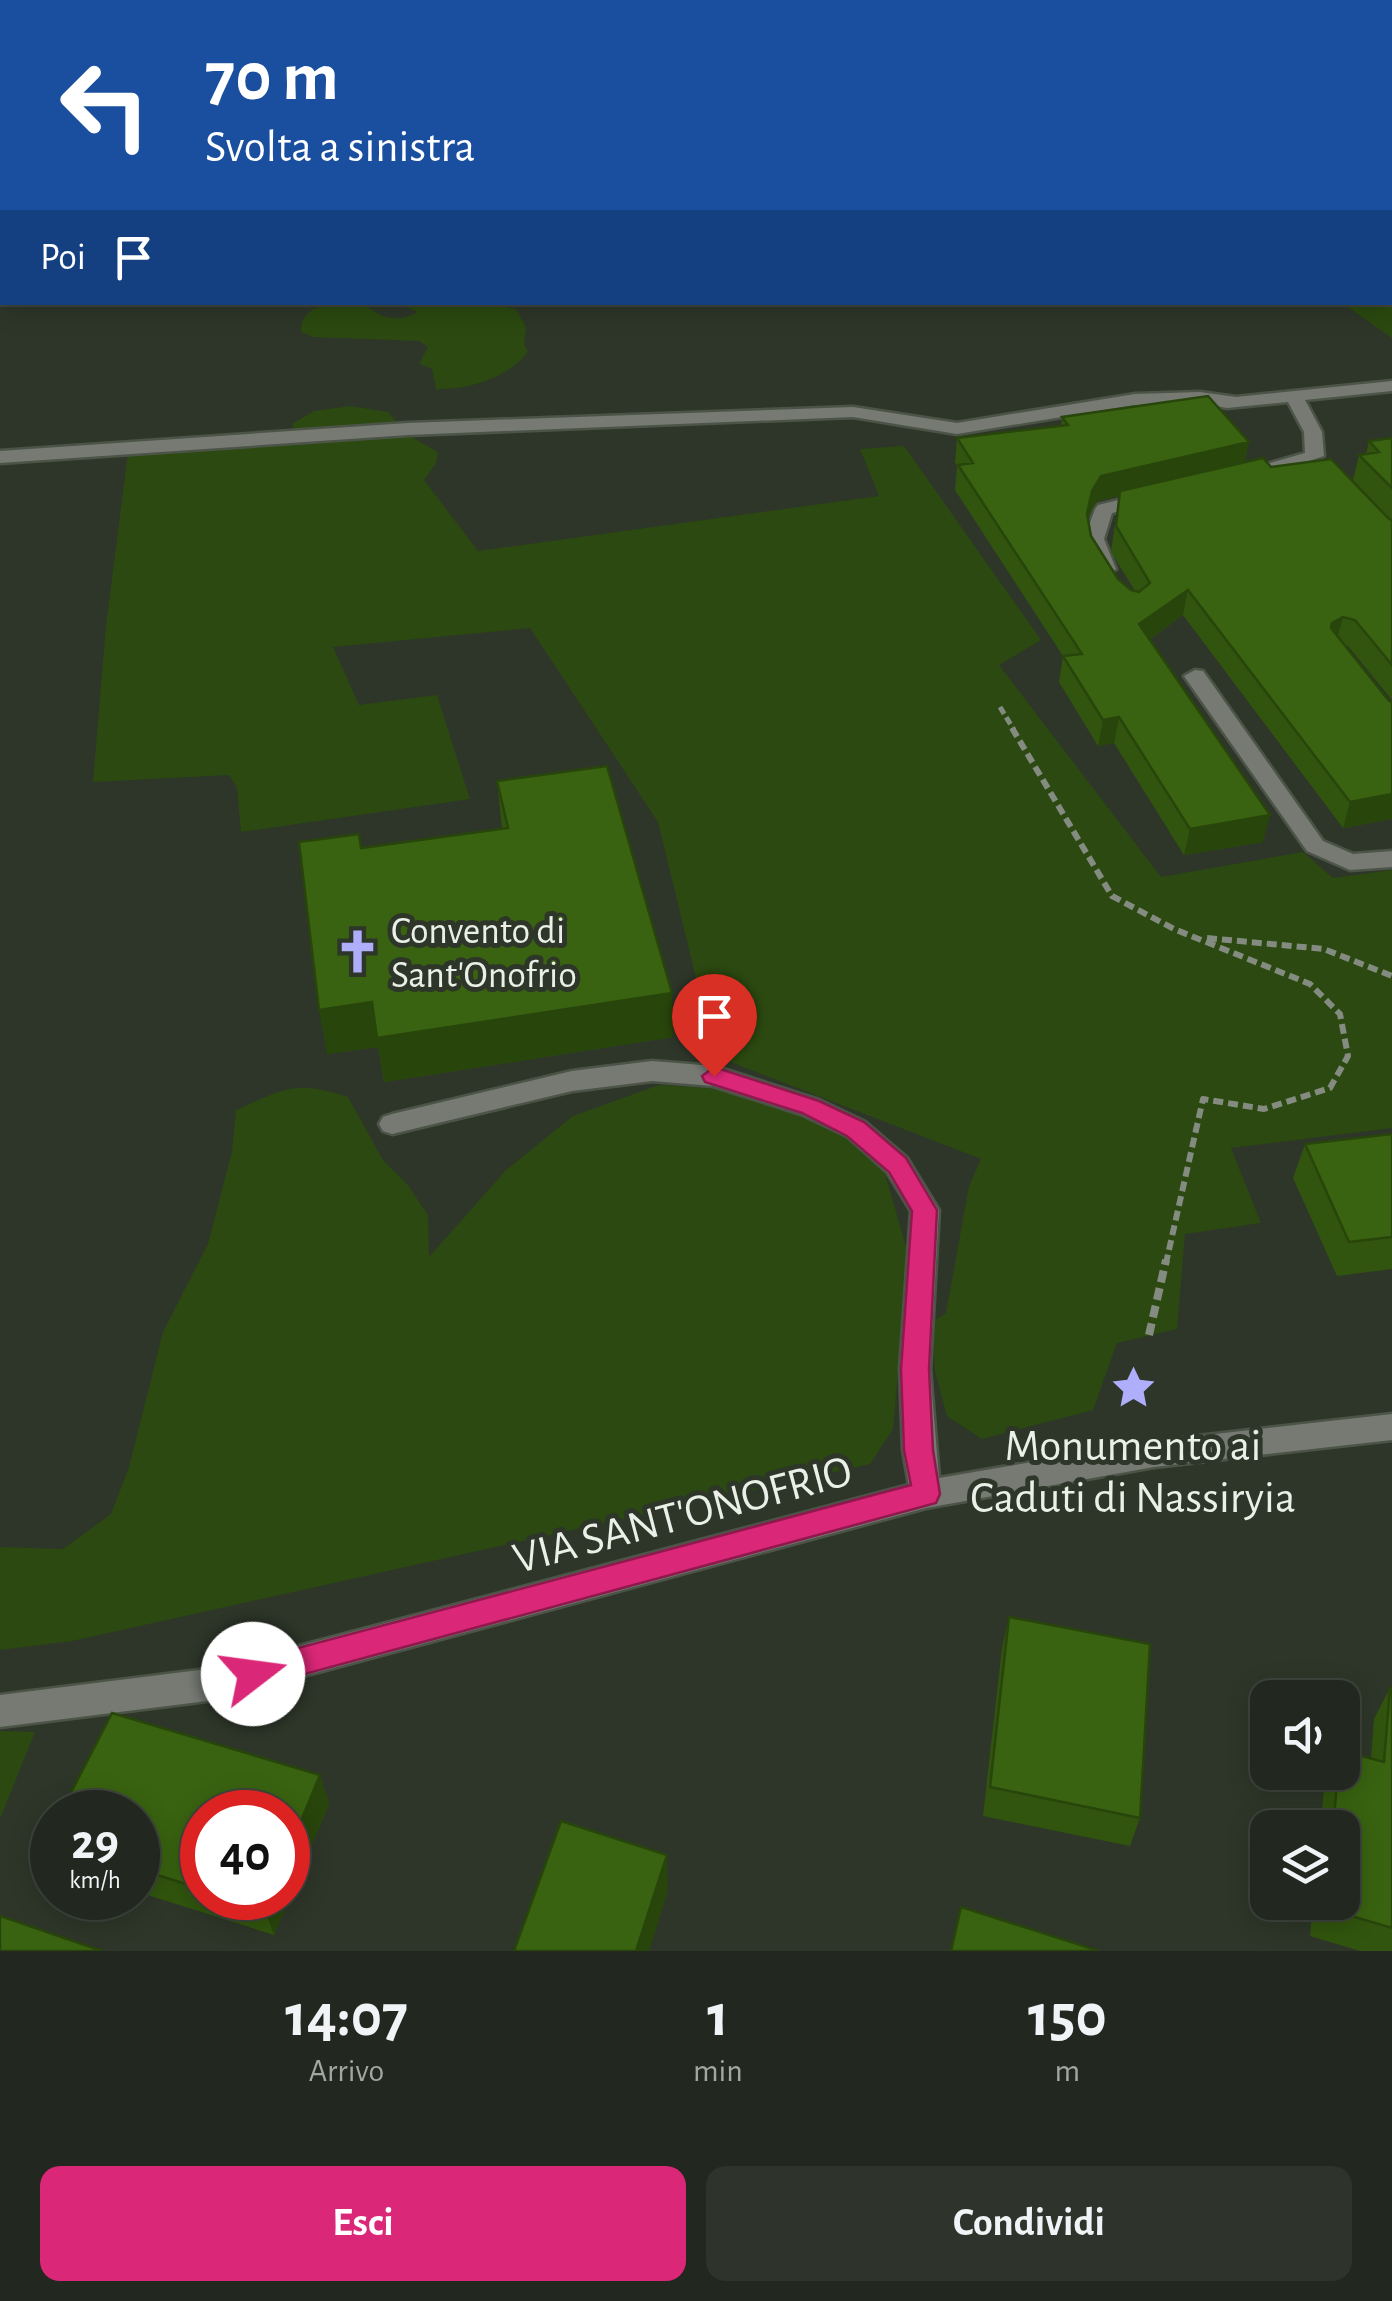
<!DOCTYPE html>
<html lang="it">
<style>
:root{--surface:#22281f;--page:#2e342c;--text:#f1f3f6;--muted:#a2a6a4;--line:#3f443d;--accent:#db2777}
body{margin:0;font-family:"Alegreya Sans",sans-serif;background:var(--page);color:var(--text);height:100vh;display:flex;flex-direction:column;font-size:38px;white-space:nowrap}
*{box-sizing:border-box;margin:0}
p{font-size:32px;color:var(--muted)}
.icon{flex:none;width:55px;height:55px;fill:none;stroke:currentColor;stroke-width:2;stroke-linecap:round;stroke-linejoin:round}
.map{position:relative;height:1951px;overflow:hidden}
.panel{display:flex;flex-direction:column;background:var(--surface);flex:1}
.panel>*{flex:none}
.guide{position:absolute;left:0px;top:0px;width:1392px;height:305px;box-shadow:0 5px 25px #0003,0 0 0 2px var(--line);background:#1a4fa0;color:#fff;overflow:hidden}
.tools{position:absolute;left:1250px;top:1680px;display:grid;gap:20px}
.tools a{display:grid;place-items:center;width:110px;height:110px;border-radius:20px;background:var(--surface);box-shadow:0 5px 25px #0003,0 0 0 2px var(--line);font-size:50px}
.speed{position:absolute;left:30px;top:1790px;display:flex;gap:20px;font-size:50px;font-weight:700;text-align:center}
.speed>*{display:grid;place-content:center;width:130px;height:130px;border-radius:50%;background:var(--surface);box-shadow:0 5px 25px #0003,0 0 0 2px var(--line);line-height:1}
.speed small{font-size:25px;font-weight:400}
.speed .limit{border:15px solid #d22;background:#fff;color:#111}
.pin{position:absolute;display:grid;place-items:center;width:85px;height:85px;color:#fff;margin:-102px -42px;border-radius:50% 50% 50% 0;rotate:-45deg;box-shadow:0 0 10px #0007}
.pin .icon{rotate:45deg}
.me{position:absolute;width:110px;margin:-55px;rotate:75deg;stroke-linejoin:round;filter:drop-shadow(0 0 8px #0008)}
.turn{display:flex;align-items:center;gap:35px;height:210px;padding:0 40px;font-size:45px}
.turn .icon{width:130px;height:130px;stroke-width:2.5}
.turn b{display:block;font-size:70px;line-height:85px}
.then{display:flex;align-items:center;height:95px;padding:0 40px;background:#0003;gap:20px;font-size:38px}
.eta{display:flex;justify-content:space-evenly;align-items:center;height:170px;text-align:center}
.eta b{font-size:60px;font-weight:700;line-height:70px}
.action{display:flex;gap:20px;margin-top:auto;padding:20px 40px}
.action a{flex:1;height:115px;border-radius:20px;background:var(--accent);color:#fff;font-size:40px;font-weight:700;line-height:115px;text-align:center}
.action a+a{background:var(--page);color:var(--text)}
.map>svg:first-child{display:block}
</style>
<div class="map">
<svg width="1392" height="1951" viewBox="0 0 1392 1951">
<rect width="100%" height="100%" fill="#2e3629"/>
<!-- green -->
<path fill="#2b4910" d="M1390 244H1392V338L1342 303 1390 302Z
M478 302 516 309 526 327 524 344 528 352C508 378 468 390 436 389L432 369 419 364 428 347 419 341 313 337 301 332C300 300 342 303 365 307 374 309 379 316 387 317 398 320 409 317 418 312L398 303Z
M350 406 388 412 408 435 438 452 436 463 424 480 478 551 879 496 860 449 904 446 1041 640 999 665 1161 877 1303 852 1333 878 1392 870V1128L1231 1148 1261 1223 1185 1234 1177 1329 1117 1343 1093 1410 982 1439 947 1416 935 1372 932 1322 946 1313 969 1186 981 1159 715 1056 658 822 530 628 333 647 359 705 437 695 470 799 241 832 237 788 229 775 93 782 106 626 128 453 298 441 292 424 314 411Z
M659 1085 775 1092 877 1145 908 1254 893 1429 870 1464 72 1641 0 1650V1547L63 1549 111 1514 129 1467 163 1332 208 1244 232 1151 236 1110C287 1088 294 1080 348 1097L383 1160 407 1184 428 1215 429 1257 506 1170 573 1116Z
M0 1731 35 1732 0 1819Z"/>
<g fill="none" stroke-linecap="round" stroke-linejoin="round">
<defs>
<path id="minor" d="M1392 381V391L1305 400 1322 432 1324 456 1253 480 1246 478V470L1305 453 1304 432 1288 402 1227 408 1200 403 1135 405 957 434 853 417 408 435 0 463V451L408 423 853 407 957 423 1135 394 1200 392 1236 397Z
M1151 492 1161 498 1158 502 1112 513 1104 539 1116 569 1106 575 1099 573 1084 539 1095 509 1098 505Z
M1195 670 1203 671 1323 841 1353 854 1392 851V867L1350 870 1307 851 1184 676Z
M652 1061 714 1066 819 1100 865 1122 907 1158 939 1210 930 1369 939 1478 1154 1441 1392 1414V1440L1154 1467 926 1508 215 1700 0 1727V1695L215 1668 909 1485 903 1450 900 1369 911 1211 887 1172 847 1136 801 1114 713 1086 652 1081 572 1091 392 1134 383 1131 379 1124 383 1117 392 1114 572 1071Z"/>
<path id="major" d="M1272 0H1289L1291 2H1274Z
M1390 74H1392V84H1390Z"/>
</defs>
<!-- minor casing -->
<use href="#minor" stroke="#4c5447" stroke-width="5"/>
<!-- major casing -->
<use href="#major" stroke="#4c5447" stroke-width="5"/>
<!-- path-far2 -->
<path stroke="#848b80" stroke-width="5" stroke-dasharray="8 4" stroke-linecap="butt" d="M1000 707 1014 730"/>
<!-- path-far1 -->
<path stroke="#848b80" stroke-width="6" stroke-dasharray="10 5" stroke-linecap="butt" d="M1012 728 1112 896 1174 929 1310 984 1340 1014 1348 1056 1330 1088 1264 1109 1203 1099 1166 1263
M1207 938 1324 949 1392 976"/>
<!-- path -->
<path stroke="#848b80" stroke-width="8" stroke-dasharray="12 6" stroke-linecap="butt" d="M1149 1335 1166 1260"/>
<!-- minor -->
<use href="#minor" fill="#767a73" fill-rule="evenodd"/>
<!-- major -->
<use href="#major" fill="#b7c0b2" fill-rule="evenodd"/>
</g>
<!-- wall -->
<path fill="#31550e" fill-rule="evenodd" d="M1062 417 1245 462 1271 467 1391 520 1353 480 1359 455 1366 454 1369 441 1392 438V700L1348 646 1344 645 1389 701 1392 702V819L1343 828 1183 615 1150 639 1263 842 1184 855 1114 743 1098 746 1059 682 1063 656 955 490 957 467 955 463 957 438 1061 426ZM1119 496 1111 552 1135 591 1131 590 1118 579 1091 536 1088 518 1097 501Z
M497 781 673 1037 384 1082 378 1047 327 1054 361 848 502 828Z
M1392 1134V1269L1337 1276 1293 1178 1305 1144Z
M1009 1617 1140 1818 1130 1846 983 1816 1002 1648Z
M1390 1688 1392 1689V1951H1360L1310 1936 1313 1902H1342V1828H1320L1325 1780 1329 1772H1342L1371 1758 1374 1719Z
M320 1775 329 1804 274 1935 138 1892V1812ZM202 1812 288 1898H202Z"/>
<!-- shaded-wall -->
<path fill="#28450b" d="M1249 442 1244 467 1097 501 1088 516 1083 539 1092 491 1101 476Z
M1188 590 1183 615 1135 649 1139 624Z
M1343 617 1336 643 1325 649 1332 623Z
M1119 717 1114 743 1098 746 1103 720Z
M1392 794V819L1343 828 1350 802Z
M1270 815 1263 842 1184 855 1190 829Z
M672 993 673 1037 384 1082 378 1047 327 1054 319 1010 372 1002Z
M320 1775 329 1804 274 1935 264 1908 268 1898H288V1852Z
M667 1855 668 1891 649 1951H636Z"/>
<!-- building -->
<path fill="#396310" stroke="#28450b" stroke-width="2.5" d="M1208 396 1249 442 1101 476 1092 491 1087 514 1091 536 1118 579 1131 590 1139 592 1150 583 1116 526 1120 491 1263 458 1271 467 1331 459 1389 519 1392 520V665L1355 620 1343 617 1332 623 1331 628 1389 701 1392 702V794L1350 802 1188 590 1139 624 1270 815 1190 829 1119 717 1103 720 1063 656 1082 654 958 465 973 463 957 438 1068 425 1062 417Z
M1392 438V488L1359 455 1379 452 1369 441Z
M607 766 672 993 377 1038 372 1002 319 1010 299 842 359 834 361 848 508 828 497 781Z
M1392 1134V1237L1349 1242 1305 1144Z
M1009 1617 1150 1644 1140 1818 990 1787Z
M1390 1688 1392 1689V1928L1325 1908 1326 1902H1342V1828H1333L1338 1772H1342V1751L1384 1762Z
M112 1713 320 1775 288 1852V1812H202V1889L138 1869V1812H61Z
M561 1821 667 1855 636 1951H514Z
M52 1828V1842L46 1840Z
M231 1898H268L264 1908Z
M961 1907 1099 1951H951Z
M0 1916 102 1951H0Z"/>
<!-- route -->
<path fill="#db2777" stroke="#8e194d" stroke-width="2.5" d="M714 1067 819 1101 864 1122 906 1158 937 1210 929 1369 933 1450 940 1494 936 1503 253 1688 242 1684 238 1674 242 1664 253 1660 911 1485 904 1450 901 1369 912 1211 889 1172 847 1136 802 1113 705 1082 702 1076Z"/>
<!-- icons -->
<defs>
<symbol id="church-bare" viewBox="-9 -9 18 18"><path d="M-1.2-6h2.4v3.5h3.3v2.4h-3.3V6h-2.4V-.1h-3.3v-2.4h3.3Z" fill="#aeaefb" stroke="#2e3629" stroke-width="2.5" paint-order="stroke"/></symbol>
<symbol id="sight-bare" viewBox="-9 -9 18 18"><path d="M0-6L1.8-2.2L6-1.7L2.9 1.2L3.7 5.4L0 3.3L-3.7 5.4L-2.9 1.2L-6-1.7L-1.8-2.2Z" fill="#aeaefb" stroke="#2e3629" stroke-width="2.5" paint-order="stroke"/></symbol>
</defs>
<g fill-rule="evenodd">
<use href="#church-bare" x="326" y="920" width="63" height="63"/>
<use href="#sight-bare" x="1102" y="1356" width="63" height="63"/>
</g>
<g text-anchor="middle" stroke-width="10" stroke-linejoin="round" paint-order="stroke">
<!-- poi labels -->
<g font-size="38" fill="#eaefe7" stroke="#2e3629" text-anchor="start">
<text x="391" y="943">Convento di<tspan x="391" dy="44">Sant'Onofrio</tspan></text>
</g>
<!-- near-poi labels -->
<g font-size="45" fill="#eaefe7" stroke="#2e3629">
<text x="1133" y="1460">Monumento ai<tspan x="1133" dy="52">Caduti di Nassiryia</tspan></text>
</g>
<!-- near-street labels -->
<g font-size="45" fill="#eaefe7" stroke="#2e3629">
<text transform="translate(682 1513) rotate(-15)" y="16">VIA SANT'ONOFRIO</text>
</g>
</g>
</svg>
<div class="tools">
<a><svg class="icon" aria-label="sound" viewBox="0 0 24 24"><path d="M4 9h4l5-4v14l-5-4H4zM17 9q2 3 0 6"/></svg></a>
<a><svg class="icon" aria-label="layers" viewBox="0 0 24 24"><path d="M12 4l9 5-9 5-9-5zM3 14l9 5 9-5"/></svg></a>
</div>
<div class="speed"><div>29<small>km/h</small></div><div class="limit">40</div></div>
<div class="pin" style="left:714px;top:1076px;background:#d93025"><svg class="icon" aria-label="arrive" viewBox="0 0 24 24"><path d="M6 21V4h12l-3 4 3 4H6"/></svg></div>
<svg class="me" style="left:253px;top:1674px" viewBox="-20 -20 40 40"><circle r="19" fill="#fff"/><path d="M0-13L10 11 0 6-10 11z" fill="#db2777"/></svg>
<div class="guide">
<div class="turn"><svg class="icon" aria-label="left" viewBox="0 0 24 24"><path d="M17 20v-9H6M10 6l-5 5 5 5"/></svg><div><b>70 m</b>Svolta a sinistra</div></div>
<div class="then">Poi<svg class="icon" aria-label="arrive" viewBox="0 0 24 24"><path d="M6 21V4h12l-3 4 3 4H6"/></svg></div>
</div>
</div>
<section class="panel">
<div class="eta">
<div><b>14:07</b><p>Arrivo</p></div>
<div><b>1</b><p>min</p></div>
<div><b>150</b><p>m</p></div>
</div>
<div class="action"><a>Esci</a><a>Condividi</a></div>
</section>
